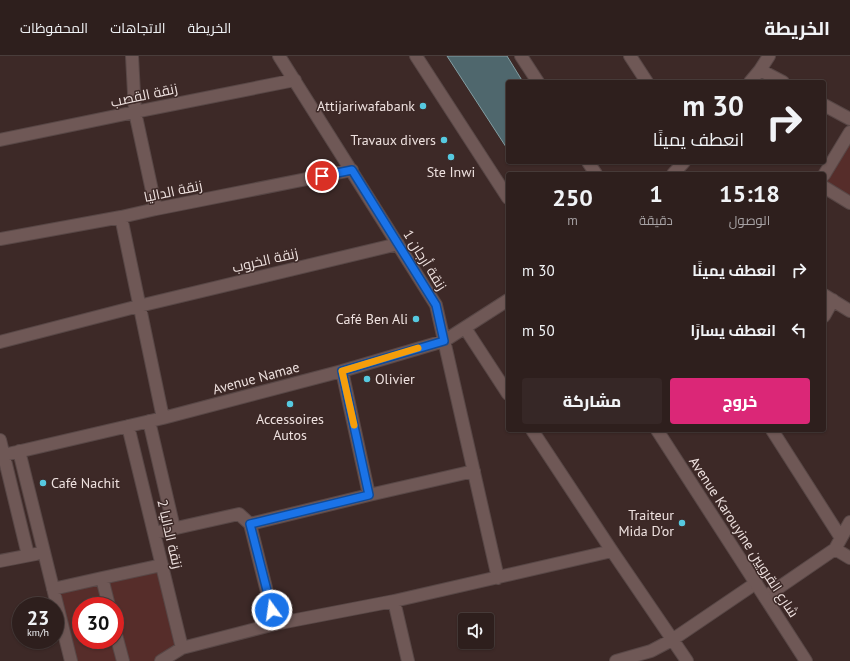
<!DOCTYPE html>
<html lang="ar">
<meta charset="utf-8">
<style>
:root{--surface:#2e1f1d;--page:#362726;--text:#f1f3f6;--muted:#a7a2a4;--line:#493d3b;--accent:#db2777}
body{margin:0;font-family:"PT Sans",Cairo,sans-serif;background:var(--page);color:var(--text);direction:rtl;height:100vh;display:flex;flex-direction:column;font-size:15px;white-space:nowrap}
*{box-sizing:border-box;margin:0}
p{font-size:13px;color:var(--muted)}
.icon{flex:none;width:22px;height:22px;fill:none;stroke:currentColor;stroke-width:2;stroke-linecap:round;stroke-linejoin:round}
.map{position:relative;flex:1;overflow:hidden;direction:ltr}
.side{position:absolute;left:506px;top:116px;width:320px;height:260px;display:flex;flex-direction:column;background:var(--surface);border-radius:4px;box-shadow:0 1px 3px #0004,0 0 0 1px var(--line);direction:rtl}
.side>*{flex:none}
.top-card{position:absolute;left:506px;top:24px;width:320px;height:84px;border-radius:4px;box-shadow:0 1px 3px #0004,0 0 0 1px var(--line);direction:rtl;background:#2e1f1d;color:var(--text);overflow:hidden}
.buttons{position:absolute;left:458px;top:557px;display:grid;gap:8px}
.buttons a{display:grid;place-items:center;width:36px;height:36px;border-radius:4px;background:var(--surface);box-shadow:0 1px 3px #0004,0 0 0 1px var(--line);font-size:20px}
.speed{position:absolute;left:12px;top:541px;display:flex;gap:8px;font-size:20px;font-weight:700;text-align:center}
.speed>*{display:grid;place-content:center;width:52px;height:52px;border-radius:50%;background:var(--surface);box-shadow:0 1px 3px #0004,0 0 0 1px var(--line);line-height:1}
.speed small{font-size:10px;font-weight:400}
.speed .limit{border:6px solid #d22;background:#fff;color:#111}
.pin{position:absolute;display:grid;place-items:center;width:34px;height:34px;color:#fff;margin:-17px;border:2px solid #fff;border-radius:50%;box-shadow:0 1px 4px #0007}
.me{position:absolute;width:44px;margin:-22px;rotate:346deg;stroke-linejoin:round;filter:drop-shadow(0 0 3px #0008)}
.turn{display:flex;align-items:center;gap:14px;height:84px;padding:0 16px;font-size:18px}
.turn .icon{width:52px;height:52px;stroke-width:2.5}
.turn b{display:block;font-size:28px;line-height:34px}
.eta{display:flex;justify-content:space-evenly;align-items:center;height:68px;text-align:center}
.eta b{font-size:24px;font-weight:800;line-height:28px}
.cta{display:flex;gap:8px;margin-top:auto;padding:8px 16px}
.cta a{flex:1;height:46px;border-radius:4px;background:var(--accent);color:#fff;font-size:16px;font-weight:800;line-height:46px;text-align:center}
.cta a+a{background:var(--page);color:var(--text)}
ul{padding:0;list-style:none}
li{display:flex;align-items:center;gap:12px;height:60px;padding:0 16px}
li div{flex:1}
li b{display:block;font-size:15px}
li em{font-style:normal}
header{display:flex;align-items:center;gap:24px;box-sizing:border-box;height:56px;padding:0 20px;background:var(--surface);border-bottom:1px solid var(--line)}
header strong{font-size:19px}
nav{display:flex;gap:22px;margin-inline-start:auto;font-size:14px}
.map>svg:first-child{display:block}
</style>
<header>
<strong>الخريطة</strong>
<nav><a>الخريطة</a><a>الاتجاهات</a><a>المحفوظات</a></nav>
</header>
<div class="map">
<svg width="850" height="605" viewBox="0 0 850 605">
<rect width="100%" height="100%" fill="#3d2927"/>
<!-- green -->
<path fill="#562d2a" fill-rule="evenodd" d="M850 78V146L824 130V121Z
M162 509 182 592 161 605H71L53 534ZM81 550H115V584H81Z"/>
<!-- building -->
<path fill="#4f676d" stroke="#839ea3" d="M447 0H507L523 26H508V94Z"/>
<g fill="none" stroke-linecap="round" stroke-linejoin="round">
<defs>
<path id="minor" d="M132 0 135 56 156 153
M279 0 436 249 498 522
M521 0 538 26
M630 0 647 26
M760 14 783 26
M750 26 760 14 769 0
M824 49 850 63
M0 84 135 56 295 24
M588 106 596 118
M673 118 684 106
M824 119 850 76
M824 131 850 147
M121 161 163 362
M0 183 121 161 156 153 352 114
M824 239 850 255
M824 260 833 244
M465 272 508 338
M0 286 139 250 398 188
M149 365 174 472
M128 370 182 592
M532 374 612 495 687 605
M772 374 841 482
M0 384 28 499
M19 395 71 605
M0 400 163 362 342 315 444 285 508 244
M369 439 474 415
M154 477 239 458 250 468
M835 493 850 502
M0 505 36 498
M102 522 162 509
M53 533 102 522 109 550
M765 541 835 493 850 466
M394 545 408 605
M275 568 250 468 369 439 342 315
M115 575 123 605
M161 605 182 592 275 568 394 545 612 495
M616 605 651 595 672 584 756 527"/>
<path id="tertiary" d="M416 0 508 142
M657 374 806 605"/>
</defs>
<!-- minor casing -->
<use href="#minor" stroke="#584746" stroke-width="14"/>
<!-- tertiary casing -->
<use href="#tertiary" stroke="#584746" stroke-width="14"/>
<!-- minor -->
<use href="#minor" stroke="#6f5856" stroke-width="12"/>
<!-- tertiary -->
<use href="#tertiary" stroke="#6f5856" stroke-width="12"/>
</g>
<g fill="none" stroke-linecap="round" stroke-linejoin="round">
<defs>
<path id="route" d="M272 554 250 468 369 439 342 315 444 285 436 249 352 114 322 120"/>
</defs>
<!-- route casing -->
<use href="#route" stroke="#114b97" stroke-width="10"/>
<!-- route -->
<use href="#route" stroke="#1a73e8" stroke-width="7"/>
<!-- slow -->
<path stroke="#f59e0b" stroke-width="7" d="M354 369 342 315 418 292"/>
</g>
<!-- markers -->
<g fill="#56c9e0" stroke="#3d2927" stroke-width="1.5">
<circle cx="423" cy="50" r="4"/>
<circle cx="444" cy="84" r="4"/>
<circle cx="451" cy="101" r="4"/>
<circle cx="416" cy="263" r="4"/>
<circle cx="367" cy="323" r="4"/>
<circle cx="290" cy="348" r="4"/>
<circle cx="43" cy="427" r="4"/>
<circle cx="682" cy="467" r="4"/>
</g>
<g text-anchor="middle" stroke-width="3" stroke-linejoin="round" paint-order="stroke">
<!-- street labels -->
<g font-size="14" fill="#eee1df" stroke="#3d2927">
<text transform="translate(144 39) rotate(-12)" y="5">زنقة القصب</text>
<text transform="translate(173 135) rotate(-12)" y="5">زنقة الداليا</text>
<text transform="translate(265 204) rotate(-13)" y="5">زنقة الخروب</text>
<text transform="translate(425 204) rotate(58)" y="5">زنقة أرجان 1</text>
<text transform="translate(256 322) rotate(-15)" y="5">Avenue Namae</text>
<text transform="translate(170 478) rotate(77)" y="5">زنقة الداليا 2</text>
<text transform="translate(744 481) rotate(57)" y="5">Avenue Karouyine شارع القرويين</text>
</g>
<!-- poi labels -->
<g font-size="14" fill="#eee1df" stroke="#3d2927" text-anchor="end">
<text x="415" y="55">Attijariwafabank</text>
<text x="436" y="89">Travaux divers</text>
<text x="451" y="121" text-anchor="middle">Ste Inwi</text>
<text x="408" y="268">Café Ben Ali</text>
<text x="375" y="328" text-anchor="start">Olivier</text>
<text x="290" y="368" text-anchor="middle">Accessoires<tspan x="290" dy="16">Autos</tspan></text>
<text x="51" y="432" text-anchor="start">Café Nachit</text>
<text x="674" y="464">Traiteur<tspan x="674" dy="16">Mida D'or</tspan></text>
</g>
</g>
</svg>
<div class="buttons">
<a><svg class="icon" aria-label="sound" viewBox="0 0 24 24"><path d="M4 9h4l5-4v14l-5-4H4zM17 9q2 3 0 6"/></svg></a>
</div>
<div class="speed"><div>23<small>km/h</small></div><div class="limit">30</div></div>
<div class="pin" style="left:322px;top:120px;background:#d93025"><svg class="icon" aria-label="arrive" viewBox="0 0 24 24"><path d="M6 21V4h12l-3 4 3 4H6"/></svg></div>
<svg class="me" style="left:272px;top:554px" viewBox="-20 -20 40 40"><circle r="17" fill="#1a73e8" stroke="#fff" stroke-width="3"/><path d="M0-11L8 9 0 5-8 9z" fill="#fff"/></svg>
<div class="top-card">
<div class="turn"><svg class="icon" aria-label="right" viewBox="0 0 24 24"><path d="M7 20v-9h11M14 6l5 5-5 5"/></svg><div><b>30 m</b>انعطف يمينًا</div></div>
</div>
<section class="side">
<div class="eta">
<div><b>15:18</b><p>الوصول</p></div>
<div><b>1</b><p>دقيقة</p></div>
<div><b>250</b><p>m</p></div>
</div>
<ul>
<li><svg class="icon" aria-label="right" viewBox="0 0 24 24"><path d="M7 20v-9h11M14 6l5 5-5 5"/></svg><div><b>انعطف يمينًا</b></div><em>30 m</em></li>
<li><svg class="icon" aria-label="left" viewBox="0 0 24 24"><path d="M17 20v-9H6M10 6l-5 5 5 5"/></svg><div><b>انعطف يسارًا</b></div><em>50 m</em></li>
</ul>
<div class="cta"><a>خروج</a><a>مشاركة</a></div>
</section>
</div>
